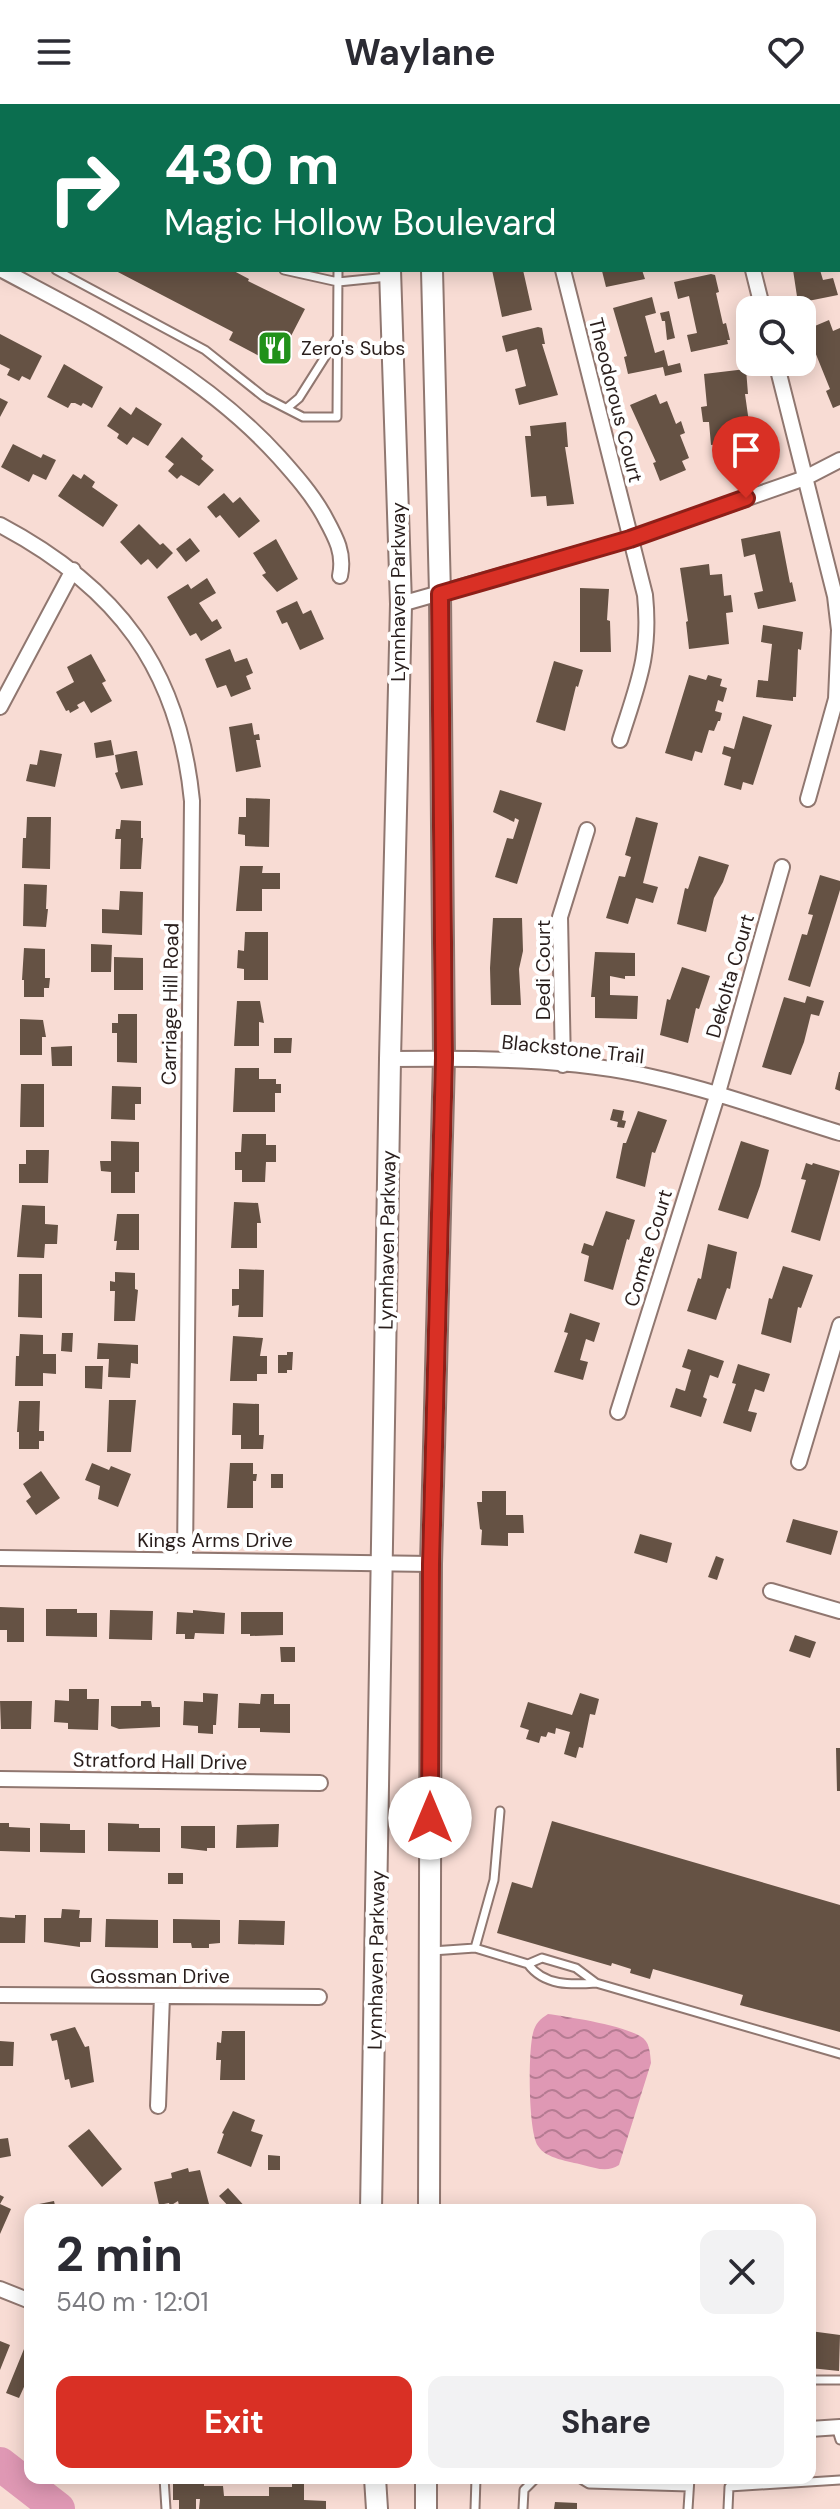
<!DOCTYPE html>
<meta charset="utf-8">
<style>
:root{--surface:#fff;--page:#f2f2f3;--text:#2b2b33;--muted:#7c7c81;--accent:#d93025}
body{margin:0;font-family:"DM Sans",sans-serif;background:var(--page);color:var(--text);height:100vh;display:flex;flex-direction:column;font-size:30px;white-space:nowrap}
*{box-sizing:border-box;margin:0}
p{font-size:26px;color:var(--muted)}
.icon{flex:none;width:44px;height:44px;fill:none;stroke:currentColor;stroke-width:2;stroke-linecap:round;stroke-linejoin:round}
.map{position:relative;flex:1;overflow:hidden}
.sheet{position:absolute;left:24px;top:2100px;width:792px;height:280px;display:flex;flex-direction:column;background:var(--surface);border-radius:16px;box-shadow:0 4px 20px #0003}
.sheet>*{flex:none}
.guide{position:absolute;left:0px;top:0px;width:840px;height:168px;box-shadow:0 4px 20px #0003;background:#0b6e4f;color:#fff;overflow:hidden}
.fabs{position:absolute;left:736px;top:192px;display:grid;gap:16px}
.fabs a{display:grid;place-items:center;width:80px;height:80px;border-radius:16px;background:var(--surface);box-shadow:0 4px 20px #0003;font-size:40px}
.pin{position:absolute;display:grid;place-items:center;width:68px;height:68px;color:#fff;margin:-82px -34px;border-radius:50% 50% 50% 0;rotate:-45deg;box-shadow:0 0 8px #0007}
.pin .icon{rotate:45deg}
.me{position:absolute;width:88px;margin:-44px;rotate:0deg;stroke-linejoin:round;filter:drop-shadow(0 0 6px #0008)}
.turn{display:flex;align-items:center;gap:28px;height:168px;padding:0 32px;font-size:36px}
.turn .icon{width:104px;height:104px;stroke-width:2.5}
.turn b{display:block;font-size:56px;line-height:68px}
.round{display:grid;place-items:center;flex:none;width:84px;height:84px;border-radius:16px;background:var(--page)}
.headline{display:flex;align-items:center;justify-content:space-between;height:136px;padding:0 32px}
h1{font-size:48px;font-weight:700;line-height:60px}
.action{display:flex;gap:16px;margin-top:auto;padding:16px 32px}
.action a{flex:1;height:92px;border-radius:16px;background:var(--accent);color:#fff;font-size:32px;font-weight:700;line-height:92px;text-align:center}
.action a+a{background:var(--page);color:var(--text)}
header{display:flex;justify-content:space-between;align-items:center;height:104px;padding:0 32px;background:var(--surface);font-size:36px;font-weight:700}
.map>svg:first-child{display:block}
</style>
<header><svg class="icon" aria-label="menu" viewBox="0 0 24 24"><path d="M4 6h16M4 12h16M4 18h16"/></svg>Waylane<svg class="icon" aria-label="heart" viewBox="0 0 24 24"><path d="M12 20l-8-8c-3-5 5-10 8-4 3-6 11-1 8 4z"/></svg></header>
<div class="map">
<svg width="840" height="2405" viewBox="0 0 840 2405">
<defs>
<pattern id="water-waves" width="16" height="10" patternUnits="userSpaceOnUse" patternTransform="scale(2)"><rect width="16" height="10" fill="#df98b4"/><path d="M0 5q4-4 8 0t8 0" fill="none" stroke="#b57b92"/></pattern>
</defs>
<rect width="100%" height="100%" fill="#f8dcd4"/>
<!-- water -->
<path fill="url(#water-waves)" d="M548 1910C570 1913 621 1921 640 1932 650 1937 650 1949 651 1959L619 2061C607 2069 596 2064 583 2061 569 2057 546 2055 538 2042 528 2027 528 1948 533 1929 535 1920 540 1915 548 1910Z"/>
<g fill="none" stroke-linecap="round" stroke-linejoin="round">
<!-- river -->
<path stroke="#df98b4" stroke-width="34" d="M0 2360 58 2405"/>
</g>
<!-- building -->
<path fill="#655244" d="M114 166H232L249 175 248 177 305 205 276 261 229 236 233 228Z
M492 166H523L532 206 502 213Z
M642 166 645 175 606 183 602 167Z
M793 166H820L823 176 833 174 838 191 798 199Z
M711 170 715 171 719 188 716 189 723 220 726 219 730 236H727L728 240 691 248 687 231 697 229 689 192 678 195 674 178Z
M652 193 656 209 645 212 655 249 664 246 668 262 680 259 682 268 665 272 663 263 628 270 624 253 627 252 613 204Z
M669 207 675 234 667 236 665 217H662L660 209Z
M829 216 833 227 840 224V301L833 304 826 287 830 285 813 243 810 245 803 227Z
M538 223 542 224 545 240H542L558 291 519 301 515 285 526 282 517 245 506 248 502 232Z
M0 230 42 252 30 276 22 272 19 277 7 271 10 265 0 260Z
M64 260 103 283 92 304 83 299 81 302 75 299H71L68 304 47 293Z
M746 265 748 290H745L753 347 725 350 724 339 711 341 709 318H703L701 303 707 302 704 270Z
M656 290 660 300 667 297 676 320 681 317 685 329 680 331 689 354 682 357 686 366 660 377 653 359 656 358 630 301Z
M0 294 8 298 0 313Z
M120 303 131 311 136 303 162 320 148 342 133 333 127 341 117 334 119 330 107 322Z
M566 318 568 343H565L574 400 547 402 546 392 531 393 525 332H531L530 322Z
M182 333 203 352 201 355 214 366 199 382 181 371 177 375 168 367 174 360 165 353Z
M13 340 41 354 43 350 56 356 46 376 33 370 29 378 1 363Z
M73 370 81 375 84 370 95 378 92 383 118 401 103 423 58 392Z
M224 389 233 399 240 393 260 417 239 434 220 411 216 414 207 403Z
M139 420 160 441 163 439 173 449 157 465 148 455 141 461 120 438Z
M780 427 790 479 792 478 796 497 758 505 754 489 763 487 755 450 744 453 741 435Z
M190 434 200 447 186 458 176 445Z
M276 435 298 475 277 488 262 471 266 469 253 449Z
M709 460 710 471 722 470 724 492 731 491 733 508 726 509 729 540 689 545 686 518 688 517 680 464Z
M207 474 216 489 199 499 212 518 217 515 222 524 201 537 196 529 190 532 167 493 188 480 191 485Z
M580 484 609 485 607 516 610 517 611 548H580Z
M297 497 303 510 311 506 324 535 300 546 287 518 282 520 276 507Z
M763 521 803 528 801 546 798 545 796 593H793V597L756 593 758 576 768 577 772 540 761 538Z
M230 545 235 558 247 554 253 569 246 572 251 585 231 593 226 581 217 584 205 555Z
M91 550 106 577 102 579 112 597 91 609 84 597 77 601 79 604 70 609 69 606 66 607 56 588 74 578 67 563Z
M554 557 583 566 578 583 576 582 565 627 536 618Z
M689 571 706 576 708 571 722 575 720 582 727 584 723 598 718 596 715 607 722 609 720 617H718L714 627 709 626 702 649 695 647 692 657 665 649Z
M743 612 772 621 753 681 743 678 741 686 724 681 731 653 722 650 724 642 734 645Z
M252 619 254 631 259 630 260 636H256L261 663 236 668 229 623Z
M111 636 114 651 96 654 94 639Z
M40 646 62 650 55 683 26 677 30 660 37 661Z
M135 647H137L143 681 121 685 115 669 118 668 115 651Z
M500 686 542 699 517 780 495 773 507 734 513 735 519 716 515 714 514 718 493 708Z
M246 694 270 695 269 743 245 742V731L238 730 239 713H246Z
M27 713H51L50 765 22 764 23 734H26Z
M636 713 658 719 643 779 658 783 653 799 636 794 628 820 606 814 619 772 625 773 631 753 625 751Z
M121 716 141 717V734H143L141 765H120L121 735H115L116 725H120Z
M699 752 729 761 723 778 714 794 706 828 677 820 685 784 688 785Z
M240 762H263L262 769H280V785H262V807H236Z
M820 771 840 777V786L810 883 788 876 802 830 807 831 813 811 808 810Z
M24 780 47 781 46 805H48L46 823 23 822Z
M120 787 143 788 142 831 102 829V805L119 806Z
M493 814H522L523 847 519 865 521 901H491L490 864Z
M245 828H268V876H244V865L237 864 238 846 244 847Z
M91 840 112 841 111 868H91Z
M24 844 45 845V874H50L49 884H44V893H24V876H22Z
M595 848 635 849V872H625V875L610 872V891L638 892 637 915 595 914V893H591Z
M114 853 143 854V886H114Z
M682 863 710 872 699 905 696 904 688 939 660 931 667 895 670 896Z
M807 892 824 897 819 912 811 910 804 938 791 971 762 963 784 893 805 899Z
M237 897H260L264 919 259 918V942H234Z
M118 910H137V959L117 958V929H112V919H118Z
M20 915 43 916 46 933H42V951H20Z
M274 934H292L291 949H274Z
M72 942V962H52L51 943Z
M235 964H259V975H276V980H281V989H275V1008H233Z
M839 968H840V987L835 985Z
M21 980H44V1023H20Z
M112 982 141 983V1000H135V1016L111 1015Z
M613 1005 624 1007 622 1016 626 1017 624 1024 617 1023 618 1018 610 1016Z
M638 1007 667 1016 655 1049 652 1048 645 1083 616 1074 623 1039H626Z
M242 1030H266V1041H276V1058H266L265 1078H242V1066H235V1048H241Z
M111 1037 139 1038V1068H135V1089H111V1068L101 1067 100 1057H111Z
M741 1037 769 1046 760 1082 748 1115 718 1106Z
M26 1046H49L48 1079H19V1060H26Z
M806 1059 812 1061 813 1059 840 1067 820 1137 791 1128 806 1076 801 1075Z
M234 1098 258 1099 261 1119H257V1144H231Z
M22 1101 45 1102V1120L58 1121 57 1140H45L44 1154 17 1153Z
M606 1107 635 1116 629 1136 627 1135 613 1186 584 1177 589 1152 581 1149 584 1139 593 1142Z
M117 1110H139V1146H116L117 1137H114Z
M708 1140 737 1148 730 1185 727 1184 716 1216 687 1207 698 1174 701 1175Z
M783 1162 813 1171 801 1204 798 1203 791 1239 761 1230 769 1194 772 1195Z
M239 1165 264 1166 263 1213H238L239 1201 232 1202V1185H239Z
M115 1168 135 1169V1185L138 1186 135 1217H114L115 1187H110V1177L115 1178Z
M19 1170H42V1214L18 1213Z
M570 1209 600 1219 594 1238 586 1235 580 1256 588 1258 583 1276 554 1268 568 1229 564 1228Z
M62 1229H73L72 1248 61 1247Z
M20 1230 43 1231V1250H56V1270L43 1269V1282H15L16 1252H19Z
M233 1232 263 1234 260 1252H267V1270H257V1277H230Z
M98 1239 138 1241V1260L131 1259 130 1274 108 1273 109 1255H97Z
M688 1245 724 1257 718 1274 710 1271 703 1293 707 1295 701 1313 670 1303 676 1284 685 1287 691 1266 682 1263Z
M287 1248H293L292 1266H287V1269H278V1251H287Z
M738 1260 770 1270 764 1288 755 1285 748 1307 757 1309 751 1328 723 1319 736 1280 732 1279Z
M85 1262H103L102 1285 85 1284Z
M109 1296H136L131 1348H107Z
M19 1297H40L39 1327H44V1337H39V1345H19V1328H17Z
M233 1299 259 1300V1331H264L263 1345H241V1331H232Z
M92 1359 109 1366 111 1362 131 1370 118 1403 98 1395 100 1382 85 1376Z
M230 1359H253V1370H257L256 1377H253V1404H227Z
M41 1367 60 1394 36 1411 26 1397 31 1393 23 1380Z
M271 1370H283V1384H271Z
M482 1387H506V1411H523L524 1429H508V1442L481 1441 482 1426 480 1425 477 1398H482Z
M793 1415 838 1427 831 1451 786 1438Z
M640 1430 672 1439 667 1459 634 1449Z
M716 1452 724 1455 717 1476 708 1473Z
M0 1503 24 1504V1538H7V1526H0Z
M46 1505H77V1509H97V1533L46 1532Z
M110 1506 153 1507 152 1536 109 1535Z
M193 1506 225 1509 224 1530 195 1529 194 1535H185V1530H176L177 1508 193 1509Z
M241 1508H283V1531L250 1532V1530H241Z
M795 1531 816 1538 810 1554 789 1547Z
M280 1543H295V1558H281Z
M69 1585H87V1595H99L98 1626 68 1625V1619L54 1618 55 1596 69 1597Z
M203 1589 218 1590 216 1621H213V1630L198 1629V1622L183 1621 184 1597 203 1598Z
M580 1589 599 1595 595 1611 590 1610 583 1644 579 1643 576 1654 564 1650 570 1628 556 1624 555 1630 548 1628 546 1633 541 1632 539 1639 526 1635 529 1626 520 1623 528 1598 572 1611Z
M261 1590H274V1600H290V1629L260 1628V1624H238L239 1599 260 1600Z
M0 1597H32L31 1625H1Z
M141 1597H151L152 1603H160V1623L119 1625 111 1622V1602H141Z
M836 1644H840V1687H837Z
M552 1717 840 1801V1928L740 1901 743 1891 653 1865 650 1875 630 1869 631 1865 612 1859 611 1862 497 1829 512 1778 532 1784Z
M0 1719H9V1723L30 1724V1748L0 1747Z
M40 1719 70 1720V1726H85V1749L40 1748Z
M108 1719 139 1720V1724H160V1748L108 1747Z
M279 1720 278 1743 236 1744 237 1721Z
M181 1722H215V1744H207V1747L181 1744Z
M168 1769H183V1780H168Z
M62 1805 80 1806 79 1814H92L91 1838H80V1843L44 1838V1814H61Z
M15 1811H26L25 1839H0V1813L15 1814Z
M106 1815 158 1816V1844L105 1843Z
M173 1815 220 1816V1839L209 1840V1844H192L191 1839H173Z
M239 1816 285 1817 284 1841 238 1840Z
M75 1923 85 1943 89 1942 94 1978 71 1984 69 1975 65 1976 57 1936 52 1937 50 1930Z
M222 1927H245V1976H220L221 1956H216L217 1938 221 1939Z
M0 1937 14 1938 13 1962H0Z
M233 2007 255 2016 251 2027 263 2031 251 2063 217 2049 224 2030 222 2029Z
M89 2025 122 2065 102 2083 68 2042Z
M8 2034 11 2052 0 2054V2035Z
M268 2051 280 2052V2066H268Z
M188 2064 189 2068 200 2066 209 2100 186 2106H180L178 2097 170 2102 169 2099 159 2101 154 2078 172 2074 171 2069Z
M228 2084 248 2106H228L230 2104 219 2092Z
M0 2091 4 2093 0 2100 11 2105 0 2130Z
M54 2097 56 2106H41L39 2100Z
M810 2227 840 2231 839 2267 810 2264Z
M0 2237 10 2241 0 2266Z
M24 2245 30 2248V2275L28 2274 19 2294 6 2289Z
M173 2374H204V2382H223L224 2392H269V2383H292V2376H304V2396L326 2397V2405H199L200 2395H196V2405H179V2396H173Z
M555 2398 577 2399V2405H554Z"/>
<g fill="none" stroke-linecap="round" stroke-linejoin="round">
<defs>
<path id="lane" d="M28 0V2
M139 0V2
M289 0V2
M56 166 205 246 264 293 303 313H337L338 166
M284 166 338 178 388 173
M287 304 299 294 337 234
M475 1844 494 1776 500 1707
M432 1847 475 1844 528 1860 542 1854 576 1864 596 1879
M528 1860C544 1882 571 1881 596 1879L840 1950
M810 2276H840
M836 2323 840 2336
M164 2374 166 2405
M579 2374 589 2380 689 2383
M475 2405 476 2374
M523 2405 524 2386 536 2374
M688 2405 690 2374
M728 2405 729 2383 840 2376"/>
<path id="street" d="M711 0 712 2
M0 137 2 134
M2 166C101 219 202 268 279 353 295 371 311 389 323 410 335 432 345 448 340 472
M563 166 645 491C651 551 638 579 620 636
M753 166 763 206
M776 258 835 492 839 526 836 595 808 695
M0 421C117 483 179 564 192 697L185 1456
M401 500 630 435 805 374 840 356
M0 603 73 466
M390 955C472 954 573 954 652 973 716 987 778 1010 840 1029
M563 961 560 813 587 726
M618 1308 717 992 782 763
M799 1358 840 1221
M0 1454 431 1460
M771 1487 840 1507
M0 1675 320 1679
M0 1891 319 1893
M158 2002 162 1892
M0 2185 30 2197
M810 2325 840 2323"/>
<path id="secondary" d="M385 0V2
M427 0V2
M162 2 238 0
M0 5H2
M371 2106 390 955 401 500 390 166
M429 2106 431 1460 444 954 440 490 432 166
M375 2374 377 2405
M426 2374V2405"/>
</defs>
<!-- lane casing -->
<use href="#lane" stroke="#907770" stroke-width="11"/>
<!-- street casing -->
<use href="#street" stroke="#907770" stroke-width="18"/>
<!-- secondary casing -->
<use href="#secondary" stroke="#907770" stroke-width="24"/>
<!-- lane -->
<use href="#lane" stroke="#fff" stroke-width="7"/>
<!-- street -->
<use href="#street" stroke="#fff" stroke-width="14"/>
<!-- secondary -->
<use href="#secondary" stroke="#fff" stroke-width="20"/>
</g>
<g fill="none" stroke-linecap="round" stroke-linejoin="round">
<defs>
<path id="route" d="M430 1714 431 1460 444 954 440 490 630 435 746 394"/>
</defs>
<!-- route casing -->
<use href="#route" stroke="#8d1f18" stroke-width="20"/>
<!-- route -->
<use href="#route" stroke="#d93025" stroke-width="14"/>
</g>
<!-- icons -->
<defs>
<symbol id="restaurant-square" viewBox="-11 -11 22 22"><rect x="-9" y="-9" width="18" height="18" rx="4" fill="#21911a" stroke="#fff"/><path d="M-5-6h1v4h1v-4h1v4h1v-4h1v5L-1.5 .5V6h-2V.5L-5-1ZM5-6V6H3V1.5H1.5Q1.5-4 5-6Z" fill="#fff"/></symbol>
</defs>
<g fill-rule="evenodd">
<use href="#restaurant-square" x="255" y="224" width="40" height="40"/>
</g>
<g text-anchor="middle" stroke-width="8" stroke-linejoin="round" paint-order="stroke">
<!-- poi labels -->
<g font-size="20" fill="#291e1c" stroke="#fff" text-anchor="start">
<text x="301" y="251">Zero's Subs</text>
</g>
<!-- street labels -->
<g font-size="20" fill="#291e1c" stroke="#fff">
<text transform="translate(616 296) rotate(76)" y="7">Theodorous Court</text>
<text transform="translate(398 488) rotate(-90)" y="7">Lynnhaven Parkway</text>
<text transform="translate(543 866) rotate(-90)" y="7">Dedi Court</text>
<text transform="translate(730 872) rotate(-74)" y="7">Dekolta Court</text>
<text transform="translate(170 900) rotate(-89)" y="7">Carriage Hill Road</text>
<text transform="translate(573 945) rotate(6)" y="7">Blackstone Trail</text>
<text transform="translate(387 1136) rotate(-89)" y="7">Lynnhaven Parkway</text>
<text transform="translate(648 1144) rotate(-73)" y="7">Comte Court</text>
<text x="215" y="1443">Kings Arms Drive</text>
<text transform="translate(160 1657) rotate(1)" y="7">Stratford Hall Drive</text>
<text transform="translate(376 1856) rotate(-89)" y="7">Lynnhaven Parkway</text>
<text x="160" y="1879">Gossman Drive</text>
</g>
</g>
</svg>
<div class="fabs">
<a><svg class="icon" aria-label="search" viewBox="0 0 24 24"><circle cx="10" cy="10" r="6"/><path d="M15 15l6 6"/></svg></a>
</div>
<div class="pin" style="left:746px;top:394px;background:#d93025"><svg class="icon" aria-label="arrive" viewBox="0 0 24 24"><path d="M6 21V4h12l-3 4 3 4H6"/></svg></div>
<svg class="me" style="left:430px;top:1714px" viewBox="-20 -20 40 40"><circle r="19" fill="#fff"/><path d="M0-13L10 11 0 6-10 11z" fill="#d93025"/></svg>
<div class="guide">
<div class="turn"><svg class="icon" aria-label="right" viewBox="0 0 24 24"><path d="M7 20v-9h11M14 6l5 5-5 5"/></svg><div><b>430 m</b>Magic Hollow Boulevard</div></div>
</div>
<section class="sheet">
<div class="headline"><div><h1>2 min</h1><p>540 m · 12:01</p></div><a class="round"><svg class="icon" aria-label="close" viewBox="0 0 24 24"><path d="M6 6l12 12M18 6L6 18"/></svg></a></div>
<div class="action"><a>Exit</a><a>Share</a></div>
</section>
</div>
